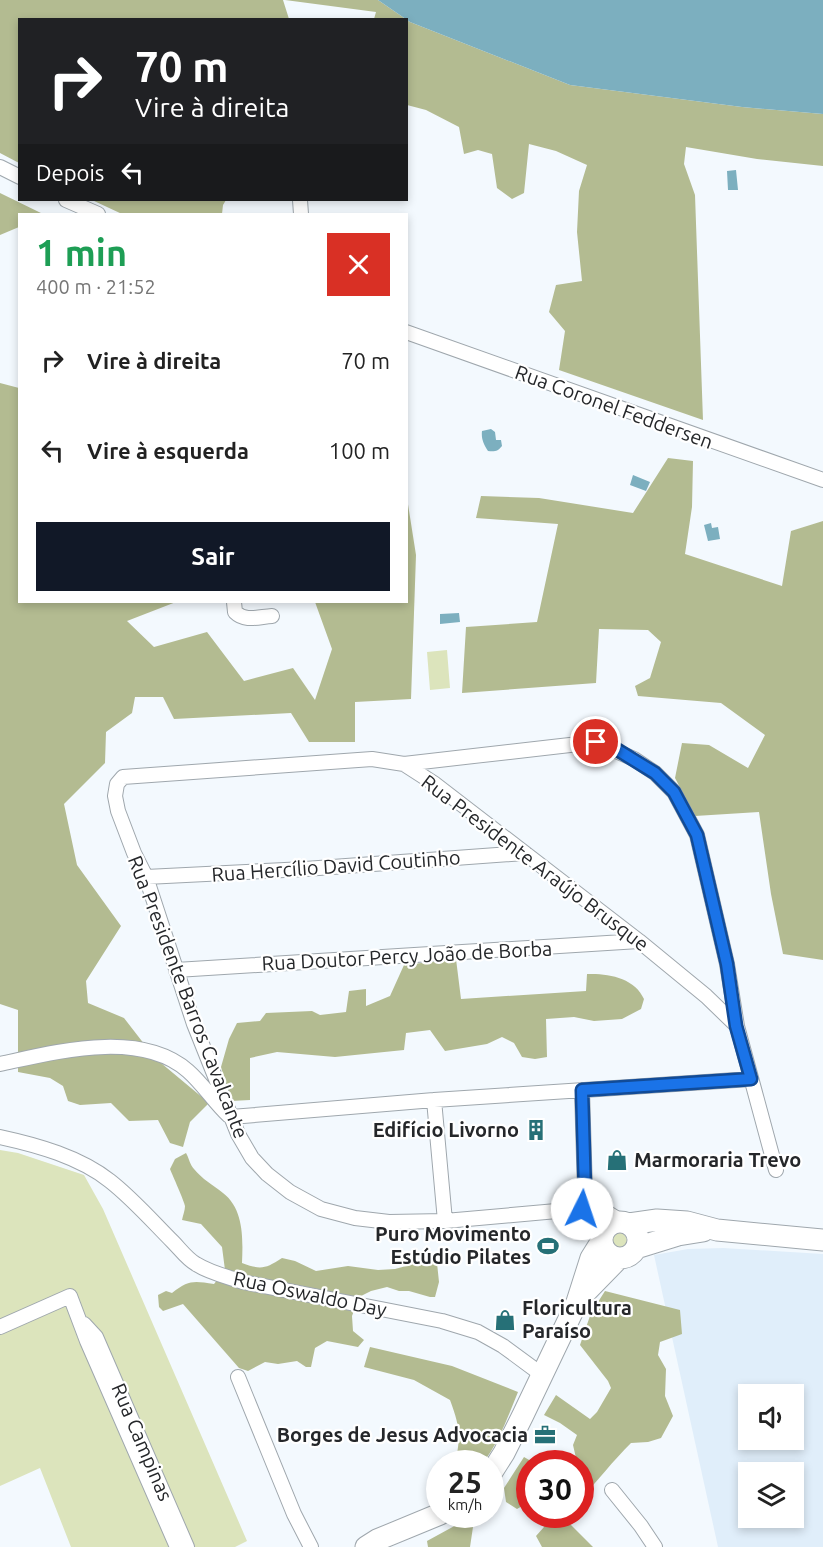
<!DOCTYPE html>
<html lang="pt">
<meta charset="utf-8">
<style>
:root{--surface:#fff;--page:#f2f2f2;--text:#222;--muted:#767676;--accent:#111827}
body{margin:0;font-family:Ubuntu,sans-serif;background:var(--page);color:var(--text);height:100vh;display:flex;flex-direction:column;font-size:22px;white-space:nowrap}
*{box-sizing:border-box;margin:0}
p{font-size:20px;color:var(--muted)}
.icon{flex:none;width:33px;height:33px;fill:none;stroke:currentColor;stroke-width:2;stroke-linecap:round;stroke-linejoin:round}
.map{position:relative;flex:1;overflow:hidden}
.drawer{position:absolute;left:18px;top:213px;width:390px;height:390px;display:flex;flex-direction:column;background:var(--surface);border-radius:0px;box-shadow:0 3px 9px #0003}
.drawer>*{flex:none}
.banner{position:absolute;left:18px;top:18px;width:390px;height:183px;border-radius:0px;box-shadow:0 3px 9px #0003;background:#202124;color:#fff;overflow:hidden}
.controls{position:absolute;left:738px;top:1384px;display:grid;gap:12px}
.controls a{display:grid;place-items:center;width:66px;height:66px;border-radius:0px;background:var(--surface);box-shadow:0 3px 9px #0003;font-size:30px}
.speed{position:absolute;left:426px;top:1450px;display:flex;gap:12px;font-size:30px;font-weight:700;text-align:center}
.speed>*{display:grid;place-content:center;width:78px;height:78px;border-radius:50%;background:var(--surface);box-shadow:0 3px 9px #0003;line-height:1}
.speed small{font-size:15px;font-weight:400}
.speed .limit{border:9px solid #d22;background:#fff;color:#111}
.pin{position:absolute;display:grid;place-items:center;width:51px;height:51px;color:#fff;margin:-26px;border:3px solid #fff;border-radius:50%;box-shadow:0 2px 6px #0007}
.me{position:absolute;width:66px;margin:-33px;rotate:4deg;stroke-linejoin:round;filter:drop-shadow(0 0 4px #0008)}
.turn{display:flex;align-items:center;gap:21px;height:126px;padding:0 18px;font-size:27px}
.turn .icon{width:78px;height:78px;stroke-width:2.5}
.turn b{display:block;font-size:42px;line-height:51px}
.then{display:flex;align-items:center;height:57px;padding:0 18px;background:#0003;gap:12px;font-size:22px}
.round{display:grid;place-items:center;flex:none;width:63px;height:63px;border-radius:0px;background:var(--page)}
.headline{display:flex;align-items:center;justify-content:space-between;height:102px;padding:0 18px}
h1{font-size:36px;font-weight:700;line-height:45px;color:#1e9e55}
.action{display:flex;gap:12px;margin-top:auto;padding:12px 18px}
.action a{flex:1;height:69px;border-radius:0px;background:var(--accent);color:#fff;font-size:24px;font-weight:700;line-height:69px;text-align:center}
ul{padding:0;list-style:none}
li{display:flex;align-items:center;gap:18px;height:90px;padding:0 18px}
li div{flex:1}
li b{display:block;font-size:22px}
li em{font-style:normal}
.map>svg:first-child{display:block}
</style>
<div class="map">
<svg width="823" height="1547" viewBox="0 0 823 1547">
<rect width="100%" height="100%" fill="#f3f9fe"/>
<!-- built -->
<path fill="#e0eefa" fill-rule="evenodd" d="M723 1248 823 1254V1547H718L654 1255 688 1249ZM748 1395H794V1440H748ZM748 1473H794V1518H748Z"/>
<!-- green -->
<path fill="#dce4bc" d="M447 650 450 688 430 690 427 652Z
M0 1150 18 1153 84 1175 103 1209 247 1541 235 1547H71L40 1468 0 1486Z
M609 1241a9 9 0 1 1 18 0a9 9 0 1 1-18 0Z"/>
<!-- forest -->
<path fill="#b3bb91" d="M0 0H283L289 19 20 20 19 163 0 153Z
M285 0H378L410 22 570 85 742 107 823 114V166L757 159 686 147 684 164 695 195 703 420 559 370 565 331 549 312 556 285 582 281 577 232 579 191 587 165 556 151 529 144 524 193 512 199 497 188 492 154 478 150 464 154 459 127 426 110 407 105 406 20 374 19 376 12Z
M0 193 43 214H20L19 227 0 235Z
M92 200H226L223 205 222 214H122Z
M0 383 19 388 20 602H176L127 621 154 647 207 632 244 681 293 668 315 700 332 649 315 602H406L407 498 416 555 411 699 355 702V742H309L291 713 174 719 163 697H135L132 713 106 732 105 763 64 804 77 865 121 926 86 981 88 1003 124 1018 155 1058 209 1103 190 1122 183 1147 170 1143 158 1120 129 1121 111 1103 80 1105 68 1101 63 1086 50 1078 18 1072V1010L0 1004Z
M668 458 693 461 692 507 685 554 782 586 791 531 823 521V960L783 954 771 894 759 812 695 816 675 778 682 743 709 745 748 768 765 735 721 703 638 696 635 686 650 678 661 642 648 630 599 629 596 683 462 693 466 627 537 622 558 524 476 518 481 496 539 498 633 513Z
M456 959 461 999 586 991 587 974C608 973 635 978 644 999L641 1009 622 1019 594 1021 574 1017 546 1019 547 1057 535 1059 522 1057 514 1043 502 1037 487 1044 445 1051 430 1030 406 1033 404 1050 335 1057 277 1052 250 1058V1100L231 1101 221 1067 229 1039 237 1023 260 1021 266 1013 312 1011 320 1015 346 1012 349 991 366 989V1006L390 996 404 965Z
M186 1153C189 1158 190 1165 194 1169 202 1179 213 1185 223 1193 244 1209 243 1239 242 1263 261 1270 265 1269 282 1258L295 1261 316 1271 348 1266 378 1270 395 1269 421 1262 437 1263 439 1282 435 1297H430L409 1291H399L387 1287 371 1291 359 1297 352 1316 353 1331 364 1340 358 1347 327 1341 315 1348 311 1367H306L297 1361 278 1364 265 1362 248 1371 239 1368 183 1304 163 1311 159 1307 158 1295 166 1291 172 1293C189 1280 193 1281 214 1284L225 1270 222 1247 201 1224 182 1220C183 1215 185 1210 185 1206 185 1203 172 1174 170 1169L175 1159Z
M605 1291 680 1310 682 1334 660 1342 658 1355 666 1369 665 1396 673 1416 661 1438 648 1442 631 1443C613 1461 598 1480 581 1499L580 1464H573L576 1458 573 1445 577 1435 560 1423 544 1415 556 1395 590 1419 597 1412 611 1388 608 1381 580 1345 591 1313Z
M370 1347 452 1366 518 1392C508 1416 499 1443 482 1464H455C461 1436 460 1427 450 1400L414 1380 364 1367Z
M524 1457 536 1464H530L529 1502 517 1509 506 1502 504 1488Z
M548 1515H571L568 1522 593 1547H542L536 1536 544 1527 539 1519Z
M469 1518 473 1527 470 1547H428L427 1541Z"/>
<!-- water -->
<path fill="#7cafbf" d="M378 0H823V114L742 107 570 85 410 22Z
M736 170 738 190H728L727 171Z
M491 429 495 432 496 440H501L502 446C498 451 495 452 488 451 484 445 481 439 482 431Z
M633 475 650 482 646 491 630 485Z
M711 523 712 528 718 527 720 539 708 541 704 525Z
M459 613 460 622 440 624V614Z"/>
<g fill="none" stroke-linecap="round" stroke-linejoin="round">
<defs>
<path id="street" d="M0 167 20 177
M66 200 98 214
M300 200 301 214
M406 332 823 480
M234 602 235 612C245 622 258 617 272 616
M404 764 596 742 634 759 655 773 674 792 697 835 727 964 737 1026 776 1170
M146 877 305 869 525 853
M176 970 639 941
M0 1064C56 1052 140 1029 188 1071 203 1084 214 1102 229 1116
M582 1090 585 1192 582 1209
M434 1100 445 1221
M231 1117 434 1100 751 1079
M0 1137C37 1145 80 1157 110 1181 133 1199 153 1222 173 1242 180 1249 187 1259 196 1264 210 1273 228 1277 243 1282L442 1321 478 1332 503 1346 541 1374
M582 1209 601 1237
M621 1221 608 1213 590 1208 445 1221 389 1222 355 1218 321 1209 290 1192 267 1174 252 1158 238 1134 194 1024 146 877 134 853 118 811 115 796 117 784 123 777 372 759 404 764 435 784 639 941 706 996 737 1026
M84 1324 96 1337 187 1547
M0 1327 70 1296 87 1341 177 1547
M238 1377 294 1514 311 1547
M612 1490 641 1526 655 1547"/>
<path id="primary" d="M602 1240a18 18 0 1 1 36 0a18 18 0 1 1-36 0Z
M629 1224 657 1220 687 1222 717 1230 823 1240
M636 1248 678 1235 703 1231
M581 1297 619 1258
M490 1475 504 1453 523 1415 577 1302 591 1258 601 1242
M366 1547 377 1540 440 1514"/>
</defs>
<!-- street casing -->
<use href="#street" stroke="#9fa7ad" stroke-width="16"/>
<!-- primary casing -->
<use href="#primary" stroke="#9fa7ad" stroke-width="23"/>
<!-- street -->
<use href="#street" stroke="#fff" stroke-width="14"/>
<!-- primary -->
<use href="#primary" stroke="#fff" stroke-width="21"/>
</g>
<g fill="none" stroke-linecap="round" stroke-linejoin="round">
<defs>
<path id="route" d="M582 1209 585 1192 582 1090 751 1079 736 1026 727 964 697 835 674 792 655 773 616 749 596 742"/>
</defs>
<!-- route casing -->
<use href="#route" stroke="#114b97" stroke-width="15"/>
<!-- route -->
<use href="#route" stroke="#1a73e8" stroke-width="10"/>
</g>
<!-- icons -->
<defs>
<symbol id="building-bare" viewBox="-9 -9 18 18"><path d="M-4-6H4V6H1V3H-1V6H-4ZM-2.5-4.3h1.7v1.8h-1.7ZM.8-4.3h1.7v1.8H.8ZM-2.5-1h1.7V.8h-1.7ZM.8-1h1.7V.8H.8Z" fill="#267077" stroke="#fff" stroke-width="2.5" paint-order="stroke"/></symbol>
<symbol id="shop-bare" viewBox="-9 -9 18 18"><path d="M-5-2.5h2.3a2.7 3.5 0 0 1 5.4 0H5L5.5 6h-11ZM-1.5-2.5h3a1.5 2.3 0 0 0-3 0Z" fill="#267077" stroke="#fff" stroke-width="2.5" paint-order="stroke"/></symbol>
<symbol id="stadium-bare" viewBox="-9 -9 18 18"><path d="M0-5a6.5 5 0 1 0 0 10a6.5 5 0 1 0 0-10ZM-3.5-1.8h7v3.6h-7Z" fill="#267077" stroke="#fff" stroke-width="2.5" paint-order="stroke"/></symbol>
<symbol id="office-bare" viewBox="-9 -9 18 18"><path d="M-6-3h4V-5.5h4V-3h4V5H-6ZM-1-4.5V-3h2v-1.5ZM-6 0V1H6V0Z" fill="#267077" stroke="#fff" stroke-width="2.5" paint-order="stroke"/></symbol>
</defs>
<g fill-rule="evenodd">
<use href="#building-bare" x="521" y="1115" width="30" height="30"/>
<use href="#shop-bare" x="602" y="1145" width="30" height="30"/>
<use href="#stadium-bare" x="533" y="1231" width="30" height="30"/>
<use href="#shop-bare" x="490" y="1305" width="30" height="30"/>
<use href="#office-bare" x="530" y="1420" width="30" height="30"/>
</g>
<g text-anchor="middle" stroke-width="4.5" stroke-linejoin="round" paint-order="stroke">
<!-- street labels -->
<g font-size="20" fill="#25272a" stroke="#fff">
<text transform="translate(614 407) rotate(20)" y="7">Rua Coronel Feddersen</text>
<text transform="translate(535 863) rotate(37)" y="7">Rua Presidente Araújo Brusque</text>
<text transform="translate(336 866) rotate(-4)" y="7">Rua Hercílio David Coutinho</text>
<text transform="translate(407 956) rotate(-3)" y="7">Rua Doutor Percy João de Borba</text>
<text transform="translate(188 997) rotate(69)" y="7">Rua Presidente Barros Cavalcante</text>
<text transform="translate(310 1294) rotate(12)" y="7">Rua Oswaldo Day</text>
<text transform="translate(142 1442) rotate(67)" y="7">Rua Campinas</text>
</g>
<!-- poi labels -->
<g font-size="20" font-weight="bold" fill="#25272a" stroke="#fff" text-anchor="end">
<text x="519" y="1137">Edifício Livorno</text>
<text x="634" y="1167" text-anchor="start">Marmoraria Trevo</text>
<text x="531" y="1241">Puro Movimento<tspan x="531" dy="23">Estúdio Pilates</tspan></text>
<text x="522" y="1315" text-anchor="start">Floricultura<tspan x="522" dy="23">Paraíso</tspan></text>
<text x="528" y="1442">Borges de Jesus Advocacia</text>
</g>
</g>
</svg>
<div class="controls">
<a><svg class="icon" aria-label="sound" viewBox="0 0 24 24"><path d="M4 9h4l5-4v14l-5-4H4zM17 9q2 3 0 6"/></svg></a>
<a><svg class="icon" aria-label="layers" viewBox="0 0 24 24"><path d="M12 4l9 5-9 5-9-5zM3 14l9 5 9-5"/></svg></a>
</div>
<div class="speed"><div>25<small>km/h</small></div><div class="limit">30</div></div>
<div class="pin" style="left:596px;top:742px;background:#d93025"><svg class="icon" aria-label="arrive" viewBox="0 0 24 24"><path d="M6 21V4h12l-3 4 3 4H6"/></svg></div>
<svg class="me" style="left:582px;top:1209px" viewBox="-20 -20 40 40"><circle r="19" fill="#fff"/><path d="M0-13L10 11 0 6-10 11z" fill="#1a73e8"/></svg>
<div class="banner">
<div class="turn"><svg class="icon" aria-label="right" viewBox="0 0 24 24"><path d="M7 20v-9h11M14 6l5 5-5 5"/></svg><div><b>70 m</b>Vire à direita</div></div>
<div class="then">Depois<svg class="icon" aria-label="left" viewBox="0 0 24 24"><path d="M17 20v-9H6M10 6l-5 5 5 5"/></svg></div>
</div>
<section class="drawer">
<div class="headline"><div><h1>1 min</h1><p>400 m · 21:52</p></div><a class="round" style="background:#d93025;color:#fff"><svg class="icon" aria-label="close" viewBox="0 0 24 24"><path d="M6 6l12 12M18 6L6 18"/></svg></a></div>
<ul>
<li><svg class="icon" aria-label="right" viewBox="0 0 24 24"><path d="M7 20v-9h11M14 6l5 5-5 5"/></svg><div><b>Vire à direita</b></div><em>70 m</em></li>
<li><svg class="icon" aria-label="left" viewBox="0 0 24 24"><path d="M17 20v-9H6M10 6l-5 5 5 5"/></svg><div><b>Vire à esquerda</b></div><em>100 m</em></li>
</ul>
<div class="action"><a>Sair</a></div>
</section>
</div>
